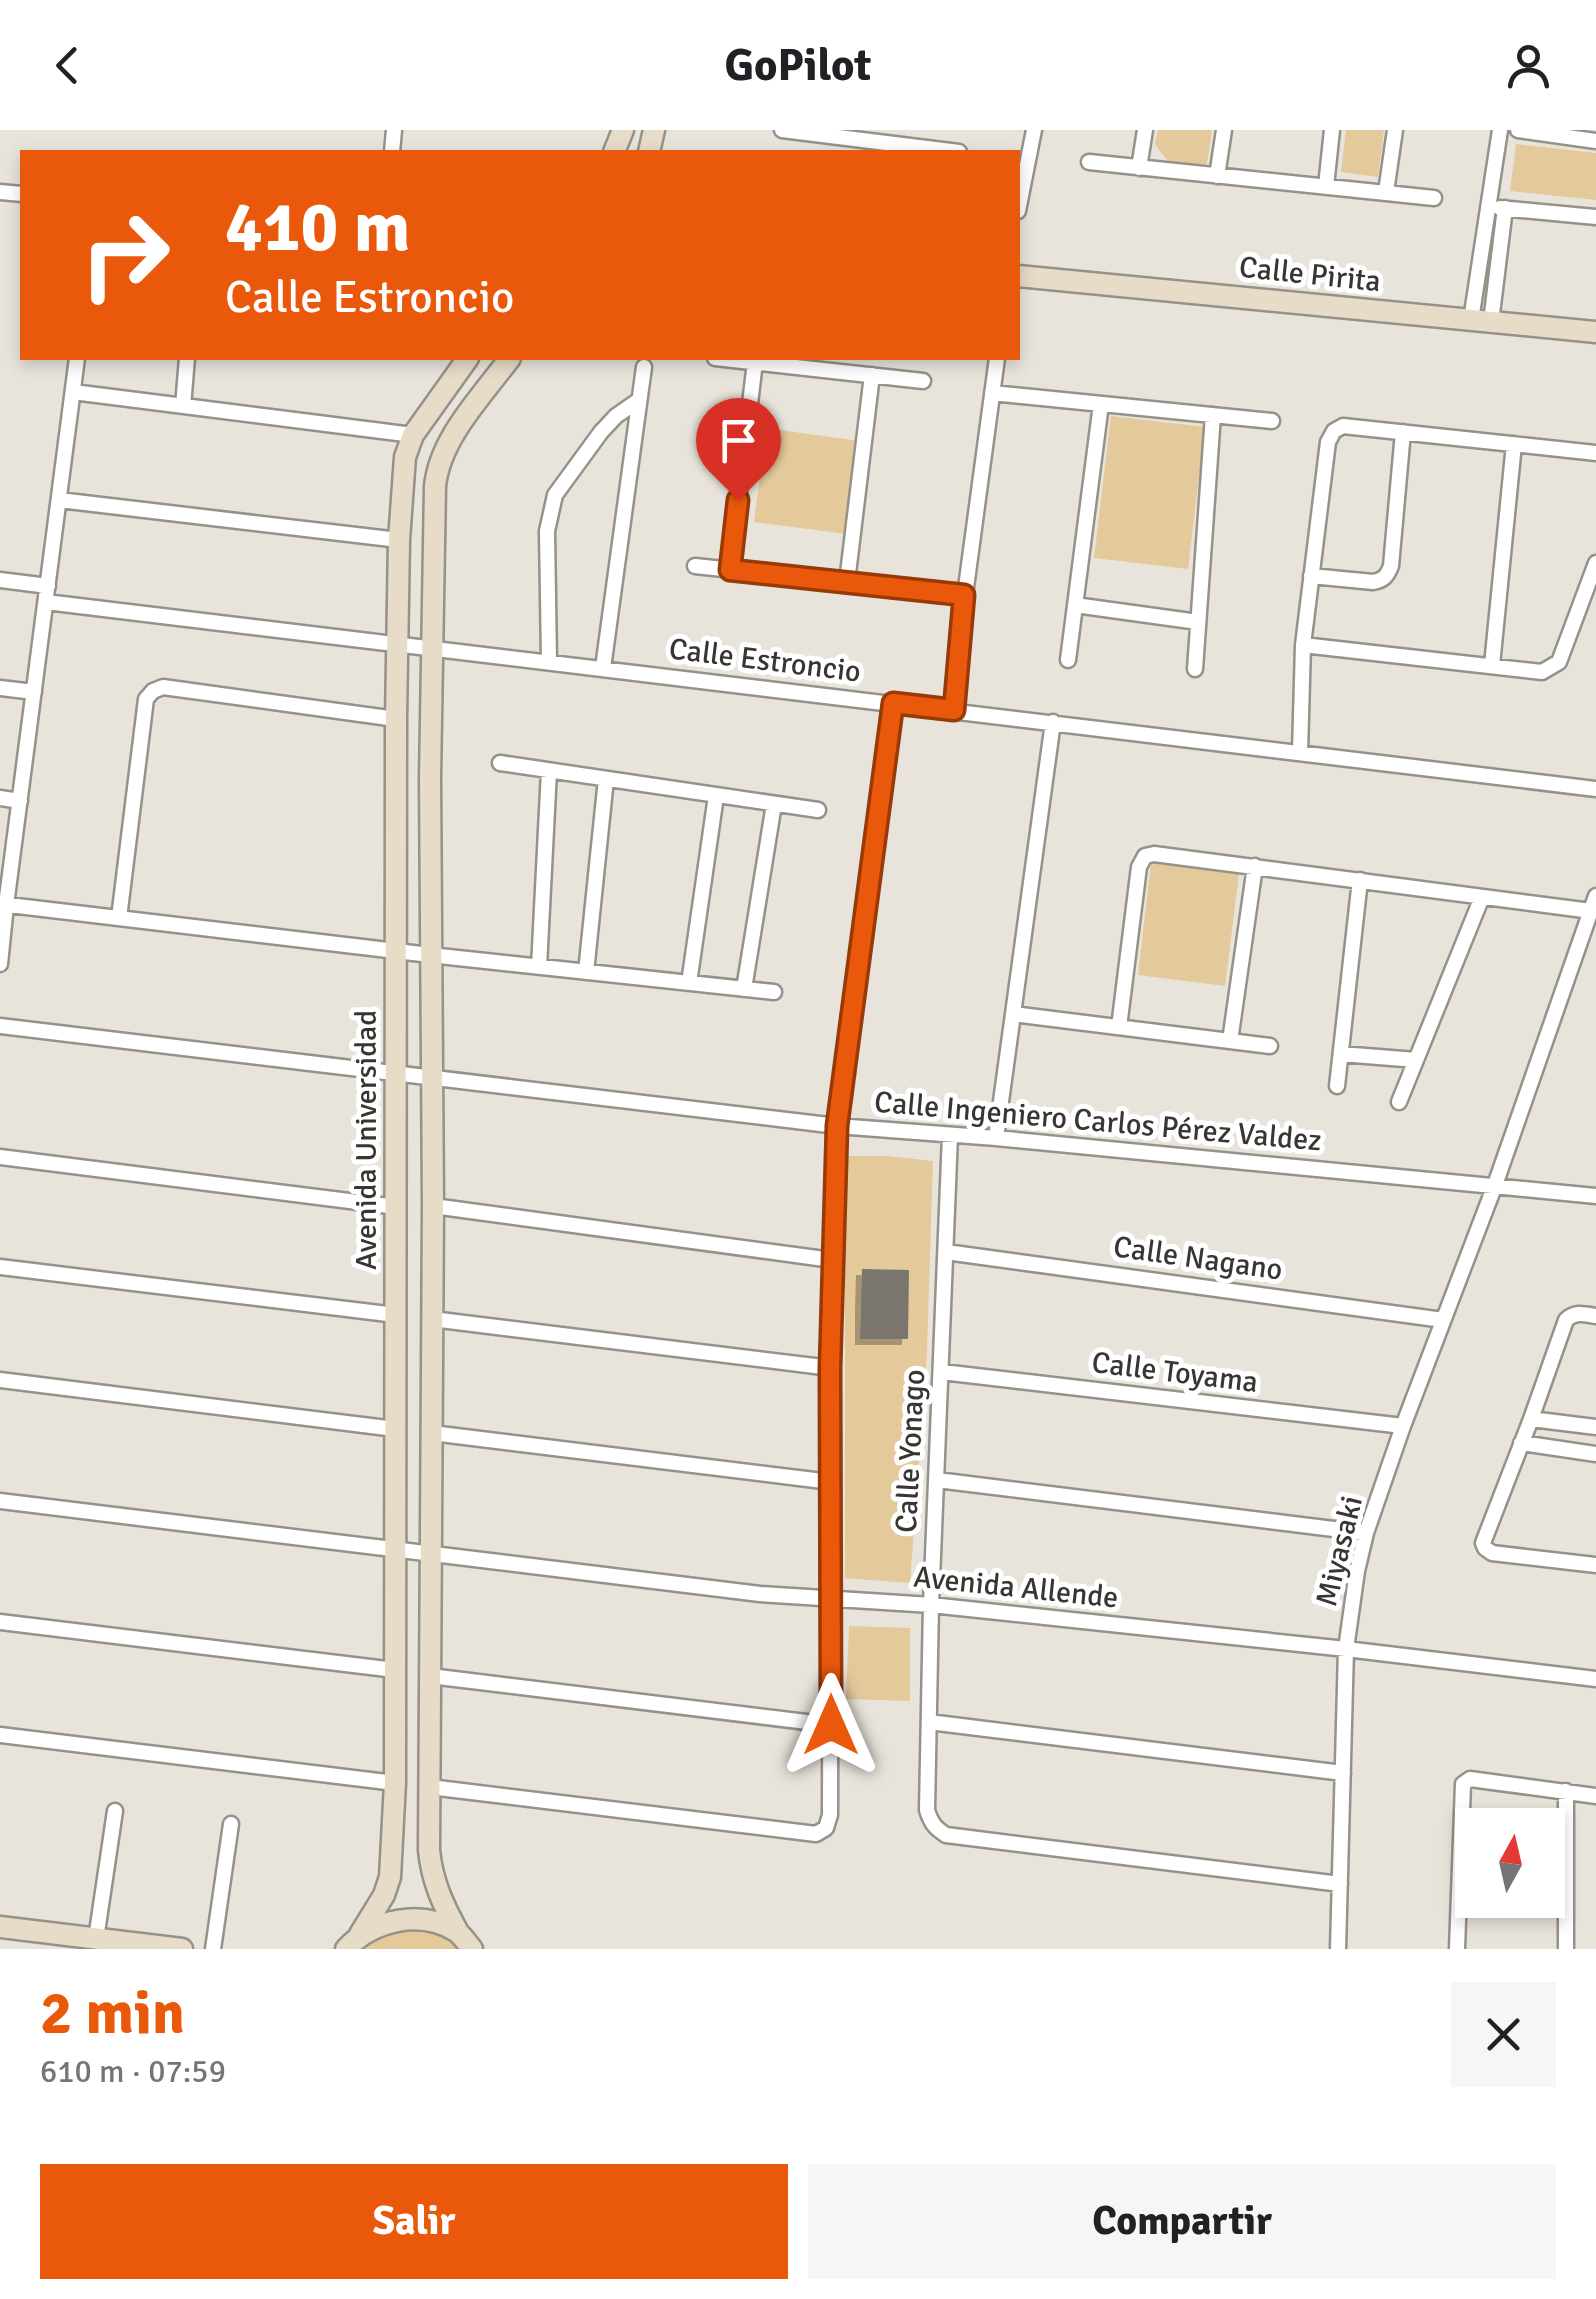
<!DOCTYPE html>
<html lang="es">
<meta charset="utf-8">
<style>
:root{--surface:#fff;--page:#f6f6f6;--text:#202124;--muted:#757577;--accent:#ea580c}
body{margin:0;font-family:Signika,sans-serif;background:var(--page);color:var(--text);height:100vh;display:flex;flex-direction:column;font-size:38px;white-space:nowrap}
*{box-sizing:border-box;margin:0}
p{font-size:32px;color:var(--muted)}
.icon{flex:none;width:55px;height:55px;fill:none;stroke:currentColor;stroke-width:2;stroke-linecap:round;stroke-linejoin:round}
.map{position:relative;height:1819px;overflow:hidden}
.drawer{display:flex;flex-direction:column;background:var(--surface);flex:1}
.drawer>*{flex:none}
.banner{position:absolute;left:20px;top:20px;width:1000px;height:210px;border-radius:0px;box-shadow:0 5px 15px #0003;background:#ea580c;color:#fff;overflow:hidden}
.needle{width:65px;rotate:8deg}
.controls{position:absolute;left:1455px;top:1678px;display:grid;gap:20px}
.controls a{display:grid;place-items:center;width:110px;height:110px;border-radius:0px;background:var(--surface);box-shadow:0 5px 15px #0003;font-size:50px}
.pin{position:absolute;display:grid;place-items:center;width:85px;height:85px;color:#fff;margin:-102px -42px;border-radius:50% 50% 50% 0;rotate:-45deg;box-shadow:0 0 10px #0007}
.pin .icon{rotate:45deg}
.me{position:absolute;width:110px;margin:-55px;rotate:0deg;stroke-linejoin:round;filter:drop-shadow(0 0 8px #0008)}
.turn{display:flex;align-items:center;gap:35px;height:210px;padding:0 40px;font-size:45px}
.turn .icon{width:130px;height:130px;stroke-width:2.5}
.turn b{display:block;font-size:70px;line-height:85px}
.round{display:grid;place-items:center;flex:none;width:105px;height:105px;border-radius:0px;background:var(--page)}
.head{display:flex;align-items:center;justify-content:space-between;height:170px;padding:0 40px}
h1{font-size:60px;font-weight:700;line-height:75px;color:var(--accent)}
.action{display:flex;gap:20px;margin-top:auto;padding:20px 40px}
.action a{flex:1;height:115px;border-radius:0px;background:var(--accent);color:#fff;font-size:40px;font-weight:700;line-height:115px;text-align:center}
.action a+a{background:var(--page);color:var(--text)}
header{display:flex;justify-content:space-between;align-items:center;height:130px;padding:0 40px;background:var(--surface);font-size:45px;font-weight:700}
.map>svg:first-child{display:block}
</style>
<header><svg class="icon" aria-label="back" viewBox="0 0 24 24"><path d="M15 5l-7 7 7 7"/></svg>GoPilot<svg class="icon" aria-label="person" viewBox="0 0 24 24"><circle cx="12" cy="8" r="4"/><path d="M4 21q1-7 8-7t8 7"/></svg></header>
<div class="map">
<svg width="1596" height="1819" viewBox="0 0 1596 1819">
<defs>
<filter id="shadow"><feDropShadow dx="-6" dy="6" stdDeviation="0" flood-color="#0004"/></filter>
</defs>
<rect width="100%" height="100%" fill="#e9e4db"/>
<!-- green -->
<path fill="#e4c99b" d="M1158 0H1212L1207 34C1181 39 1168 37 1155 13Z
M1346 0H1384L1378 47 1341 42Z
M1516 14 1596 23V70L1510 61Z
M1111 286 1205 297 1188 439 1094 428Z
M766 298 866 312 854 405 754 392Z
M1151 733 1239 744 1225 856 1138 845Z
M845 1026H887L933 1031 927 1222 910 1453 845 1448Z
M849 1496 910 1498V1571L846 1569Z
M420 1796 442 1804 461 1819H357L376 1804Z"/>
<!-- building -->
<path fill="#7a766e" filter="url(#shadow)" d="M862 1139 909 1140 908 1209H860Z"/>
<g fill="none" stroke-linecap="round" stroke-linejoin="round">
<defs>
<path id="street" d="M782 0 959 22
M1518 0 1596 11
M392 22 394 0
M1089 32 1434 68
M1139 38 1145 0
M1217 46 1224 0
M1326 56 1332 0
M0 62 22 64
M1386 62 1395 0
M1500 78 1596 87
M1018 81 1034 0
M1471 190 1500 0
M1491 192 1505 78
M715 228 923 251
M73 262 413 305
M992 263 1272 291
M183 276 187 228
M59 370 399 410
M695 436 965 465
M730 440 755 232
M1311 446 1373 452C1384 450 1387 446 1391 436L1403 302
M0 450 48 456
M847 452 872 245
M46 472 1596 659
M1075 475 1198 492
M1303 515 1542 542 1559 532 1596 433
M1068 530 1101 274
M549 532 547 401 555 365 601 302 616 286 639 270
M1492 535 1514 314
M603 538 644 237
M1195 539 1213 285
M0 558 34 562
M953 580 965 465 997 228
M1300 622 1303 515 1328 312 1334 301 1343 296 1596 323
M500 633 818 680
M0 668 20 671
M0 774 430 825 774 862
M119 788 146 569 153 561 163 557 396 589
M0 834 6 775 77 228
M539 837 549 641
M586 842 606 649
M689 853 716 666
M744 859 774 674
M1013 884 1270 916
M0 896 837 996 996 1008 1596 1066
M1119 897 1139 737 1145 726 1154 724 1591 781
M1230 911 1255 736
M1341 924 1416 930
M1337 956 1360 750
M1399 972 1482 767
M950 1005 931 1475 927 1680C931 1693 935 1698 946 1705L1340 1754
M996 1008 1053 592
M0 1027 397 1077
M433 1076 832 1130
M946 1122 1443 1190
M0 1137 396 1185
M1596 1186C1584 1184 1575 1181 1566 1190L1531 1289 1483 1413 1485 1418 1492 1423 1596 1435
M432 1189 831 1238
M942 1242 1403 1296
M0 1250 395 1299
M1531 1289 1596 1297
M432 1303 831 1352
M1521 1313 1596 1324
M937 1350 1366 1403
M0 1371 760 1464 931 1475 1346 1519 1596 1549
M0 1492 395 1540
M430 1546 831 1595
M929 1592 1343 1643
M0 1605 395 1653
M430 1657 816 1704 826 1698 830 1685 831 1238 837 996 893 573
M1566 1661V1819
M96 1809 115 1681
M213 1819 231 1694
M1338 1819 1346 1519 1357 1441 1366 1403 1403 1296 1495 1055 1596 766
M1457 1819 1463 1654 1470 1649 1596 1666"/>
<path id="secondary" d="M614 22 623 0
M649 22 654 0
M1018 146 1596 202
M0 1797 182 1819
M458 1802C443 1775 432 1751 429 1720L433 1076 430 648 435 356C440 308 482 266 510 228
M360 1804 384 1765 390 1747 395 1653 396 589 399 410 405 327 413 305 468 228
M346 1819C373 1790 420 1779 456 1801 462 1805 467 1813 472 1819"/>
</defs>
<!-- street casing -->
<use href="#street" stroke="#969189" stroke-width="19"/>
<!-- secondary casing -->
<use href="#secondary" stroke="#969189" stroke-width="25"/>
<!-- street -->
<use href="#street" stroke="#fff" stroke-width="14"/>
<!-- secondary -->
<use href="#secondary" stroke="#e7dcc8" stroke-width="20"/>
</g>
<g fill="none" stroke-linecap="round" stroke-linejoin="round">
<defs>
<path id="route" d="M738 370 730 440 964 465 954 580 893 573 837 996 830 1238 831 1595"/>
</defs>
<!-- route casing -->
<use href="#route" stroke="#983908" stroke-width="25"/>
<!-- route -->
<use href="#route" stroke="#ea580c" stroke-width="18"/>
</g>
<g text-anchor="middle" stroke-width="10" stroke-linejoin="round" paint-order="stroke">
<!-- street labels -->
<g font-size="30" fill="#383632" stroke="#fff">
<text transform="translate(1310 144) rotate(6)" y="10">Calle Pirita</text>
<text transform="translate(765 530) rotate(7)" y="10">Calle Estroncio</text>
<text transform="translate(1098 991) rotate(5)" y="10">Calle Ingeniero Carlos Pérez Valdez</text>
<text transform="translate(366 1010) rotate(-90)" y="10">Avenida Universidad</text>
<text transform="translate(1198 1128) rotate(8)" y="10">Calle Nagano</text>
<text transform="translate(1175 1242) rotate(7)" y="10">Calle Toyama</text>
<text transform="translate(910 1321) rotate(-87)" y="10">Calle Yonago</text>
<text transform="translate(1339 1421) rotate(-76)" y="10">Miyasaki</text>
<text transform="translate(1016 1457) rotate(6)" y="10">Avenida Allende</text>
</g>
</g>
</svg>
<div class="controls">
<a><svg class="needle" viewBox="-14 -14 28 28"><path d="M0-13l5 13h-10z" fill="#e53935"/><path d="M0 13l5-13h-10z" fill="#757577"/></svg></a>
</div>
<div class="pin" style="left:738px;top:370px;background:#d93025"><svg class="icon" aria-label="arrive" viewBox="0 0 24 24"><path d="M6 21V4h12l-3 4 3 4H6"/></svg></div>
<svg class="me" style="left:831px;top:1595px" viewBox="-20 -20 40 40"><path d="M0-17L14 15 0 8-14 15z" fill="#ea580c" stroke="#fff" stroke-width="4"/></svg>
<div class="banner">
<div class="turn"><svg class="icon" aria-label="right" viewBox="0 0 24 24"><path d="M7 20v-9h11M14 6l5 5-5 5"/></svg><div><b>410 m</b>Calle Estroncio</div></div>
</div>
</div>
<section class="drawer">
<div class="head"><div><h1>2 min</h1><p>610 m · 07:59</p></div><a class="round"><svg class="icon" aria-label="close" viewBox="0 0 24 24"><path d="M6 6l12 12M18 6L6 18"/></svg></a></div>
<div class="action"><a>Salir</a><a>Compartir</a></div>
</section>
